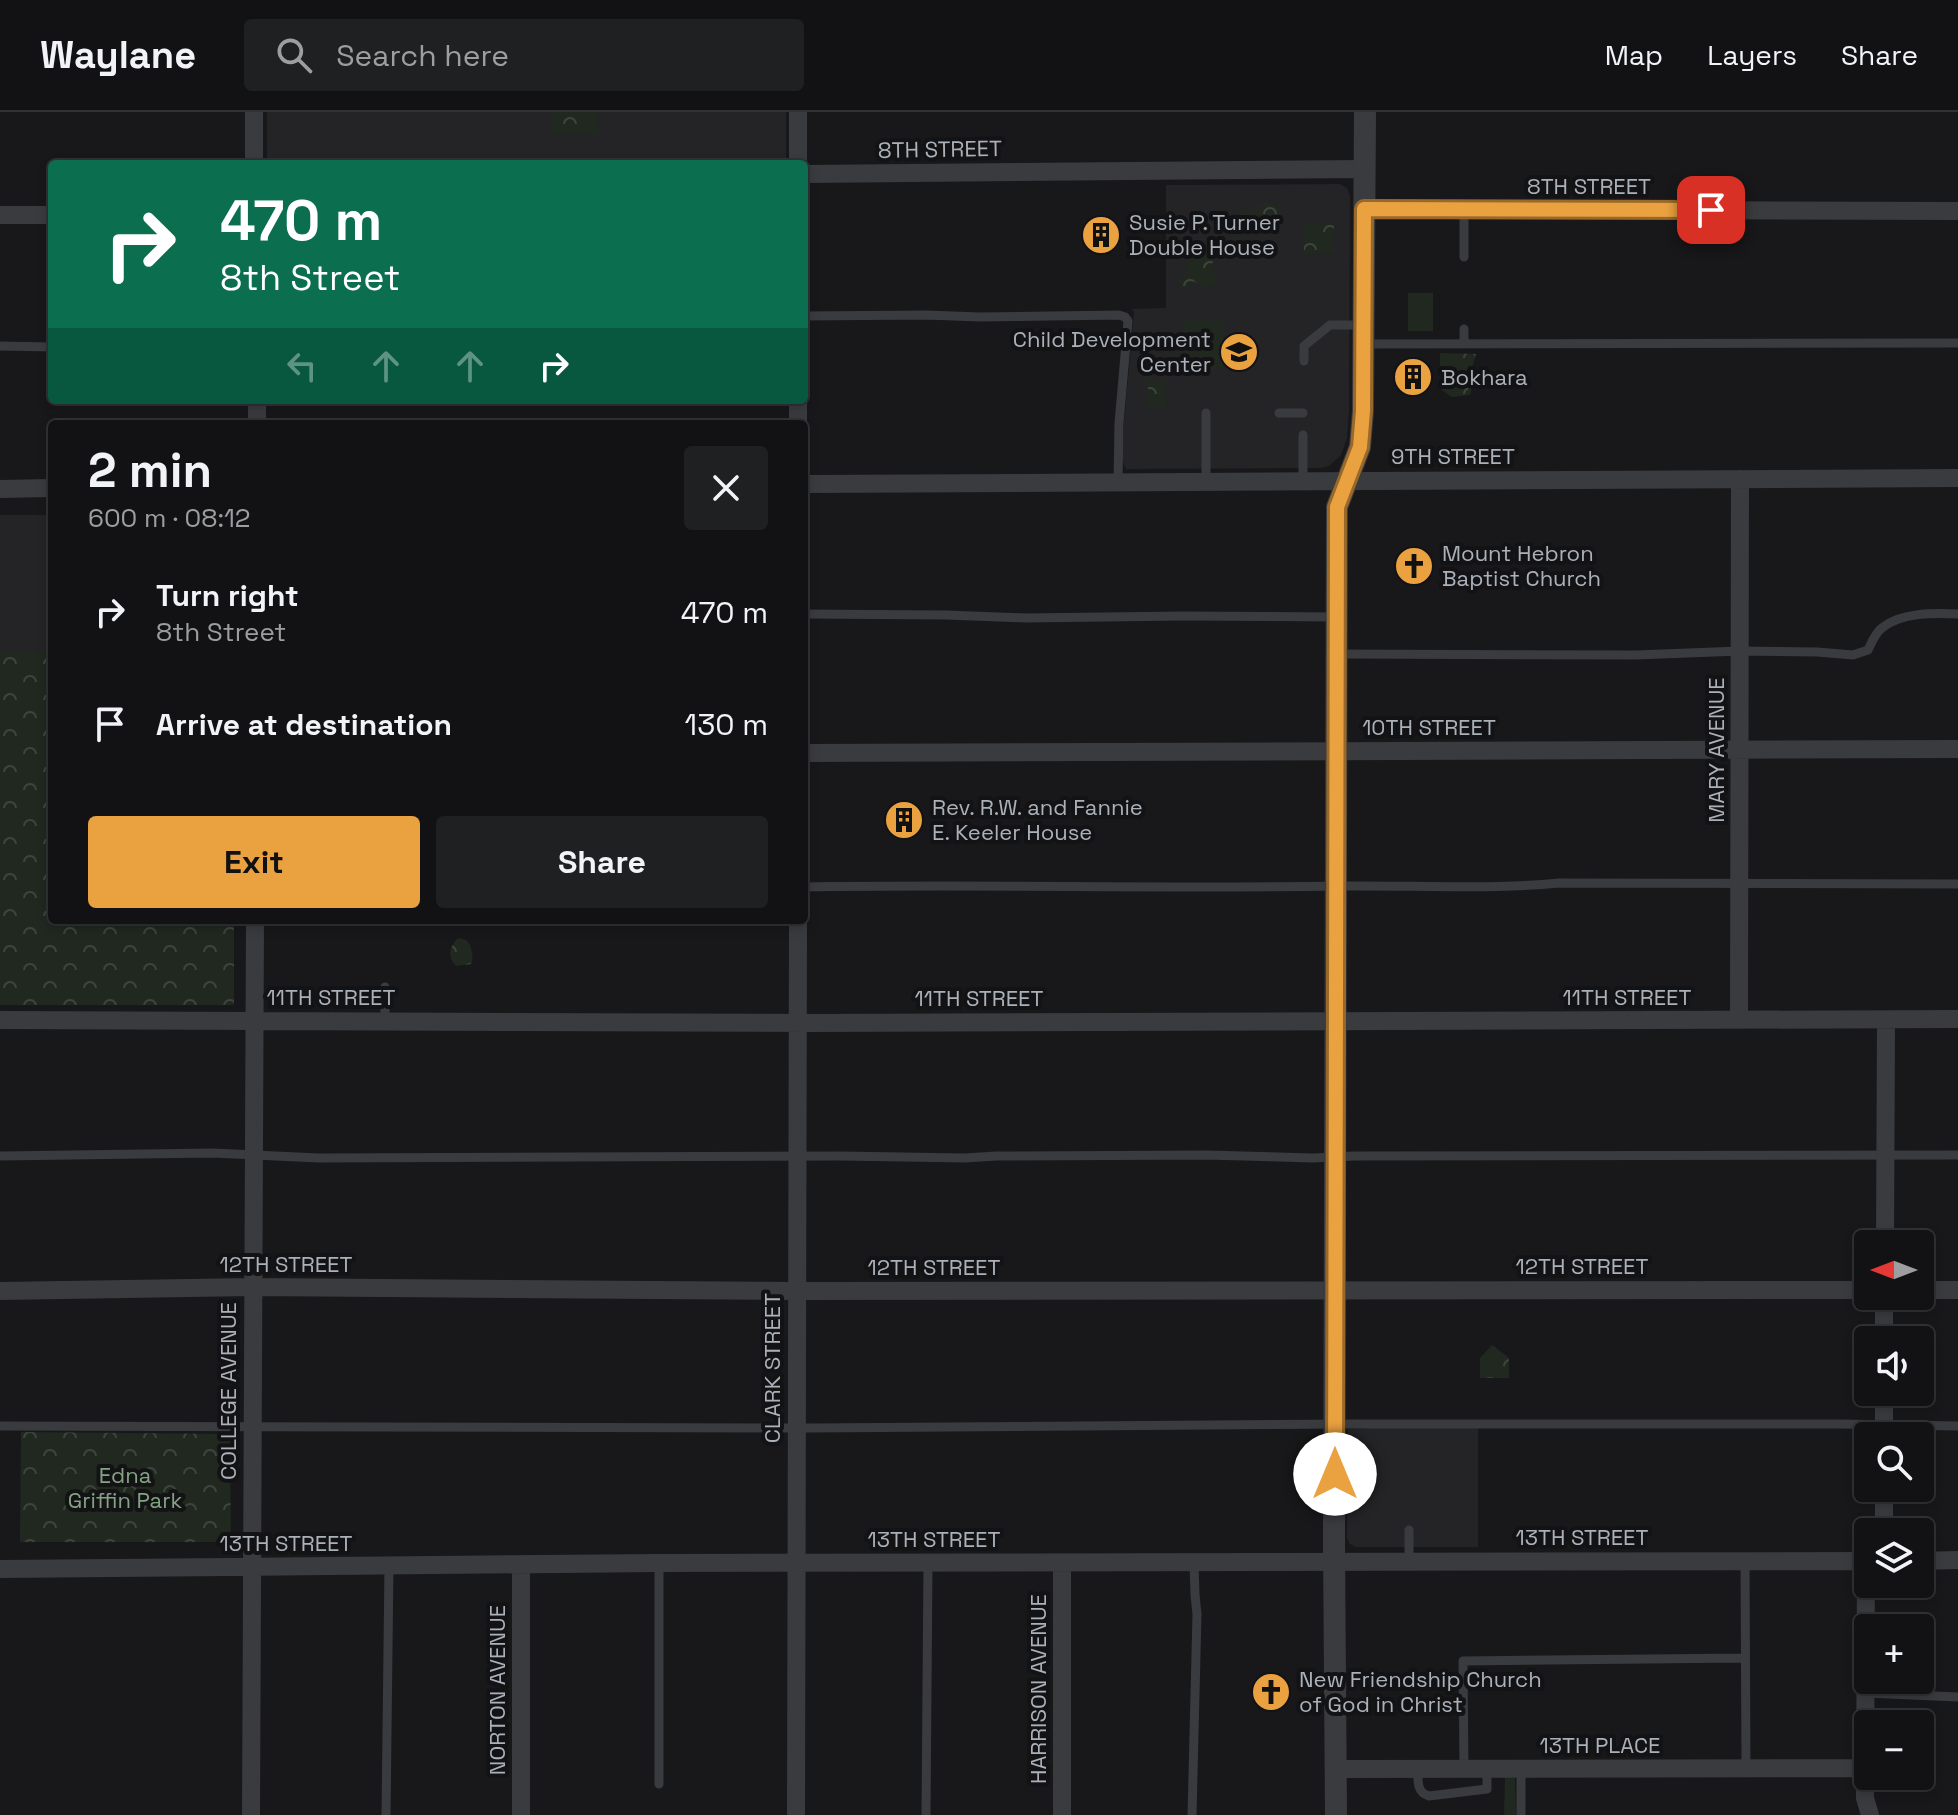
<!DOCTYPE html>
<meta charset="utf-8">
<style>
:root{--surface:#121214;--page:#1f2022;--text:#f1f3f6;--muted:#9c9ea0;--line:#313234;--accent:#eaa140}
body{margin:0;font-family:"Space Grotesk",sans-serif;background:var(--page);color:var(--text);height:100vh;display:flex;flex-direction:column;font-size:30px;white-space:nowrap}
*{box-sizing:border-box;margin:0}
p{font-size:26px;color:var(--muted)}
.icon{flex:none;width:44px;height:44px;fill:none;stroke:currentColor;stroke-width:2;stroke-linecap:round;stroke-linejoin:round}
.map{position:relative;flex:1;overflow:hidden}
.side{position:absolute;left:48px;top:308px;width:760px;height:504px;display:flex;flex-direction:column;background:var(--surface);border-radius:8px;box-shadow:0 4px 12px #0003,0 0 0 2px var(--line)}
.side>*{flex:none}
.banner{position:absolute;left:48px;top:48px;width:760px;height:244px;border-radius:8px;box-shadow:0 4px 12px #0003,0 0 0 2px var(--line);background:#0b6e4f;color:#fff;overflow:hidden}
.needle{width:52px;rotate:270deg}
.tools{position:absolute;left:1854px;top:1118px;display:grid;gap:16px}
.tools a{display:grid;place-items:center;width:80px;height:80px;border-radius:8px;background:var(--surface);box-shadow:0 4px 12px #0003,0 0 0 2px var(--line);font-size:40px}
.pin{position:absolute;display:grid;place-items:center;width:68px;height:68px;color:#fff;margin:-34px;border-radius:16px;box-shadow:0 4px 12px #0006}
.me{position:absolute;width:88px;margin:-44px;rotate:0deg;stroke-linejoin:round;filter:drop-shadow(0 0 6px #0008)}
.turn{display:flex;align-items:center;gap:28px;height:168px;padding:0 40px;font-size:36px}
.turn .icon{width:104px;height:104px;stroke-width:2.5}
.turn b{display:block;font-size:56px;line-height:68px}
.lanes{display:flex;align-items:center;height:76px;padding:0 40px;background:#0003;justify-content:center;gap:40px;direction:ltr}
.lanes .off{opacity:.35}
.round{display:grid;place-items:center;flex:none;width:84px;height:84px;border-radius:8px;background:var(--page)}
.overview{display:flex;align-items:center;justify-content:space-between;height:136px;padding:0 40px}
h1{font-size:48px;font-weight:600;line-height:60px}
.primary-button{display:flex;gap:16px;margin-top:auto;padding:16px 40px}
.primary-button a{flex:1;height:92px;border-radius:8px;background:var(--accent);color:#111;font-size:32px;font-weight:600;line-height:92px;text-align:center}
.primary-button a+a{background:var(--page);color:var(--text)}
ul{padding:0;list-style:none}
li{display:flex;align-items:center;gap:24px;height:112px;padding:0 40px}
li div{flex:1}
li b{display:block;font-size:30px}
li em{font-style:normal}
header{display:flex;align-items:center;gap:48px;box-sizing:border-box;height:112px;padding:0 40px;background:var(--surface);border-bottom:2px solid var(--line)}
header strong{font-size:38px}
nav{display:flex;gap:44px;margin-inline-start:auto;font-size:28px}
.search{width:560px;height:72px;background:var(--page);display:flex;align-items:center;gap:20px;box-sizing:border-box;padding:0 28px;border-radius:8px;color:var(--muted);font-size:30px}
.map>svg:first-child{display:block}
</style>
<header>
<strong>Waylane</strong>
<div class="search"><svg class="icon" aria-label="search" viewBox="0 0 24 24"><circle cx="10" cy="10" r="6"/><path d="M15 15l6 6"/></svg>Search here</div>
<nav><a>Map</a><a>Layers</a><a>Share</a></nav>
</header>
<div class="map">
<svg width="1958" height="1703" viewBox="0 0 1958 1703">
<defs>
<pattern id="park-crowns" width="20" height="18" patternUnits="userSpaceOnUse" patternTransform="scale(2)"><rect width="20" height="18" fill="#202820"/><path d="M2 6a3 3 0 1 1 6 0M12 15a3 3 0 1 1 6 0" fill="none" stroke="#3e453e"/></pattern>
</defs>
<rect width="100%" height="100%" fill="#18181a"/>
<!-- built -->
<path fill="#242427" d="M267 0H786V52H267Z
M1339 72 1347 76 1350 84 1349 299 1347 326 1341 343 1329 354 1321 356 1126 357 1122 348 1124 311 1134 200 1131 197 1166 196V73Z
M0 403H52V540H0Z
M1372 1316H1478V1435H1356L1350 1432 1347 1426 1348 1317Z"/>
<!-- grass -->
<path fill="#202820" d="M1408 181H1433V219H1408Z
M1185 208 1223 209V257H1185Z
M1505 1665H1514L1515 1668 1516 1703H1504Z"/>
<!-- park -->
<path fill="url(#park-crowns)" d="M551 0H598V22H551Z
M1267 90 1276 93 1280 106 1276 109V120L1269 121C1261 109 1245 116 1241 101L1245 97 1255 100 1258 93Z
M1304 111 1334 112V141H1304Z
M1195 132H1203L1217 144V148L1212 151 1216 170 1211 175 1201 174 1193 169 1189 176 1181 177 1179 168 1187 162 1185 151 1188 145H1192V136Z
M1440 241 1476 242 1471 260 1472 275 1470 283 1452 285 1442 278 1440 267Z
M1148 268H1165V296H1148Z
M0 540H52V808H234V893H0Z
M458 826C460 827 465 827 467 829 472 834 474 846 471 852L456 854C447 845 449 835 458 826Z
M1492 1233 1509 1246V1266H1480V1246Z
M21 1320 230 1322 231 1430H20Z"/>
<g fill="none" stroke-linecap="round" stroke-linejoin="round">
<!-- service -->
<path stroke="#393b3f" stroke-width="9" d="M1464 97V145
M804 204 926 203 980 205 1119 203 1125 205 1128 209 1119 311 1118 370
M1464 217V232
M1365 232 1958 231
M0 234 52 235
M1304 249V234L1330 213H1364
M1279 301H1303
M1303 323V369
M1206 370V301
M804 502 946 503 1027 506 1182 504 1337 505
M1337 542 1636 543 1740 539 1817 540 1853 543 1868 538C1872 530 1875 521 1882 516 1901 500 1935 501 1958 502
M804 775C982 772 1161 777 1340 774 1412 773 1486 778 1559 771L1958 772
M385 875V909
M0 1044 213 1041 319 1046 840 1044 965 1046 996 1044 1206 1043 1313 1046 1354 1044 1958 1043
M0 1314 811 1316 1353 1312H1840L1958 1314
M1335 1386H1362
M1409 1418V1449
M1745 1449 1746 1656
M659 1451V1672
M1866 1581 1958 1585
M1418 1657C1418 1668 1416 1680 1429 1684L1487 1677V1657
M1464 1657 1463 1549 1745 1546
M1521 1657V1703
M386 1703 389 1454
M926 1703 928 1451
M1192 1703 1197 1502 1195 1483 1194 1451"/>
<!-- minor -->
<path stroke="#393b3f" stroke-width="18" d="M798 0V52
M254 52V0
M804 62 1365 57
M1364 97 1958 99
M0 103H52
M798 288V312
M257 312V288
M804 372 1958 366
M0 377 52 376
M804 641 1958 637
M0 908 807 911 1958 907
M1739 908 1740 367
M1885 1132 1886 908
M1920 1178H1958
M0 1179 252 1175 796 1179 1868 1178
M1884 1228V1184
M1884 1324V1280
M1884 1420V1376
M1866 1449 1865 1686 1870 1703
M1920 1449 1958 1448
M0 1457 659 1451 1868 1449
M1336 1657 1865 1656
M251 1703 255 808
M521 1703V1453
M796 1703 798 808
M1062 1703V1451"/>
<!-- tertiary -->
<path stroke="#393b3f" stroke-width="22" d="M1336 1703 1334 1432 1337 395 1360 335 1363 299 1365 0"/>
</g>
<g fill="none" stroke-linecap="round" stroke-linejoin="round">
<defs>
<path id="route" d="M1335 1362 1337 395 1360 335 1363 299 1364 97 1711 98"/>
</defs>
<!-- route casing -->
<use href="#route" stroke="#98692a" stroke-width="20"/>
<!-- route -->
<use href="#route" stroke="#eaa140" stroke-width="14"/>
</g>
<!-- icons -->
<defs>
<symbol id="building-disc" viewBox="-11 -11 22 22"><circle r="9.5" fill="#eaa140" stroke="#131315"/><path d="M-4-6H4V6H1V3H-1V6H-4ZM-2.5-4.3h1.7v1.8h-1.7ZM.8-4.3h1.7v1.8H.8ZM-2.5-1h1.7V.8h-1.7ZM.8-1h1.7V.8H.8Z" fill="#111"/></symbol>
<symbol id="school-disc" viewBox="-11 -11 22 22"><circle r="9.5" fill="#eaa140" stroke="#131315"/><path d="M0-5L7-2L0 1L-7-2ZM-4 1L0 2.5L4 1V4Q0 6-4 4Z" fill="#111"/></symbol>
<symbol id="church-disc" viewBox="-11 -11 22 22"><circle r="9.5" fill="#eaa140" stroke="#131315"/><path d="M-1.2-6h2.4v3.5h3.3v2.4h-3.3V6h-2.4V-.1h-3.3v-2.4h3.3Z" fill="#111"/></symbol>
</defs>
<g fill-rule="evenodd">
<use href="#building-disc" x="1079" y="101" width="44" height="44"/>
<use href="#school-disc" x="1217" y="218" width="44" height="44"/>
<use href="#building-disc" x="1391" y="243" width="44" height="44"/>
<use href="#church-disc" x="1392" y="432" width="44" height="44"/>
<use href="#building-disc" x="882" y="686" width="44" height="44"/>
<use href="#church-disc" x="1249" y="1558" width="44" height="44"/>
</g>
<g text-anchor="middle" stroke-width="8" stroke-linejoin="round" paint-order="stroke">
<!-- street labels -->
<g font-size="22" fill="#abb1b9" stroke="#131315">
<text transform="translate(940 37) rotate(-1)" y="8">8TH STREET</text>
<text x="1589" y="82">8TH STREET</text>
<text x="1453" y="352">9TH STREET</text>
<text x="1429" y="623">10TH STREET</text>
<text transform="translate(1716 638) rotate(-90)" y="8">MARY AVENUE</text>
<text x="331" y="893">11TH STREET</text>
<text x="1627" y="893">11TH STREET</text>
<text x="979" y="894">11TH STREET</text>
<text x="286" y="1160">12TH STREET</text>
<text x="1582" y="1162">12TH STREET</text>
<text x="934" y="1163">12TH STREET</text>
<text transform="translate(772 1256) rotate(-90)" y="8">CLARK STREET</text>
<text transform="translate(228 1279) rotate(-90)" y="8">COLLEGE AVENUE</text>
<text x="1582" y="1433">13TH STREET</text>
<text x="934" y="1435">13TH STREET</text>
<text x="286" y="1439">13TH STREET</text>
<text transform="translate(1038 1577) rotate(-90)" y="8">HARRISON AVENUE</text>
<text transform="translate(497 1578) rotate(-90)" y="8">NORTON AVENUE</text>
<text x="1600" y="1641">13TH PLACE</text>
</g>
<!-- poi labels -->
<g font-size="22" fill="#abb1b9" stroke="#131315" text-anchor="start">
<text x="1129" y="118">Susie P. Turner<tspan x="1129" dy="25">Double House</tspan></text>
<text x="1211" y="235" text-anchor="end">Child Development<tspan x="1211" dy="25">Center</tspan></text>
<text x="1441" y="273">Bokhara</text>
<text x="1442" y="449">Mount Hebron<tspan x="1442" dy="25">Baptist Church</tspan></text>
<text x="932" y="703">Rev. R.W. and Fannie<tspan x="932" dy="25">E. Keeler House</tspan></text>
<text x="1299" y="1575">New Friendship Church<tspan x="1299" dy="25">of God in Christ</tspan></text>
</g>
<!-- park labels -->
<g font-size="22" fill="#84a383" stroke="#131315">
<text x="125" y="1371">Edna<tspan x="125" dy="25">Griffin Park</tspan></text>
</g>
</g>
</svg>
<div class="tools">
<a><svg class="needle" viewBox="-14 -14 28 28"><path d="M0-13l5 13h-10z" fill="#e53935"/><path d="M0 13l5-13h-10z" fill="#9c9ea0"/></svg></a>
<a><svg class="icon" aria-label="sound" viewBox="0 0 24 24"><path d="M4 9h4l5-4v14l-5-4H4zM17 9q2 3 0 6"/></svg></a>
<a><svg class="icon" aria-label="search" viewBox="0 0 24 24"><circle cx="10" cy="10" r="6"/><path d="M15 15l6 6"/></svg></a>
<a><svg class="icon" aria-label="layers" viewBox="0 0 24 24"><path d="M12 4l9 5-9 5-9-5zM3 14l9 5 9-5"/></svg></a>
<a>+</a>
<a>−</a>
</div>
<div class="pin" style="left:1711px;top:98px;background:#d93025"><svg class="icon" aria-label="arrive" viewBox="0 0 24 24"><path d="M6 21V4h12l-3 4 3 4H6"/></svg></div>
<svg class="me" style="left:1335px;top:1362px" viewBox="-20 -20 40 40"><circle r="19" fill="#fff"/><path d="M0-13L10 11 0 6-10 11z" fill="#eaa140"/></svg>
<div class="banner">
<div class="turn"><svg class="icon" aria-label="right" viewBox="0 0 24 24"><path d="M7 20v-9h11M14 6l5 5-5 5"/></svg><div><b>470 m</b>8th Street</div></div>
<div class="lanes"><svg class="icon off" aria-label="left" viewBox="0 0 24 24"><path d="M17 20v-9H6M10 6l-5 5 5 5"/></svg><svg class="icon off" aria-label="ahead" viewBox="0 0 24 24"><path d="M12 20V5M6 11l6-6 6 6"/></svg><svg class="icon off" aria-label="ahead" viewBox="0 0 24 24"><path d="M12 20V5M6 11l6-6 6 6"/></svg><svg class="icon" aria-label="right" viewBox="0 0 24 24"><path d="M7 20v-9h11M14 6l5 5-5 5"/></svg></div>
</div>
<section class="side">
<div class="overview"><div><h1>2 min</h1><p>600 m · 08:12</p></div><a class="round"><svg class="icon" aria-label="close" viewBox="0 0 24 24"><path d="M6 6l12 12M18 6L6 18"/></svg></a></div>
<ul>
<li><svg class="icon" aria-label="right" viewBox="0 0 24 24"><path d="M7 20v-9h11M14 6l5 5-5 5"/></svg><div><b>Turn right</b><p>8th Street</p></div><em>470 m</em></li>
<li><svg class="icon" aria-label="arrive" viewBox="0 0 24 24"><path d="M6 21V4h12l-3 4 3 4H6"/></svg><div><b>Arrive at destination</b></div><em>130 m</em></li>
</ul>
<div class="primary-button"><a>Exit</a><a>Share</a></div>
</section>
</div>
